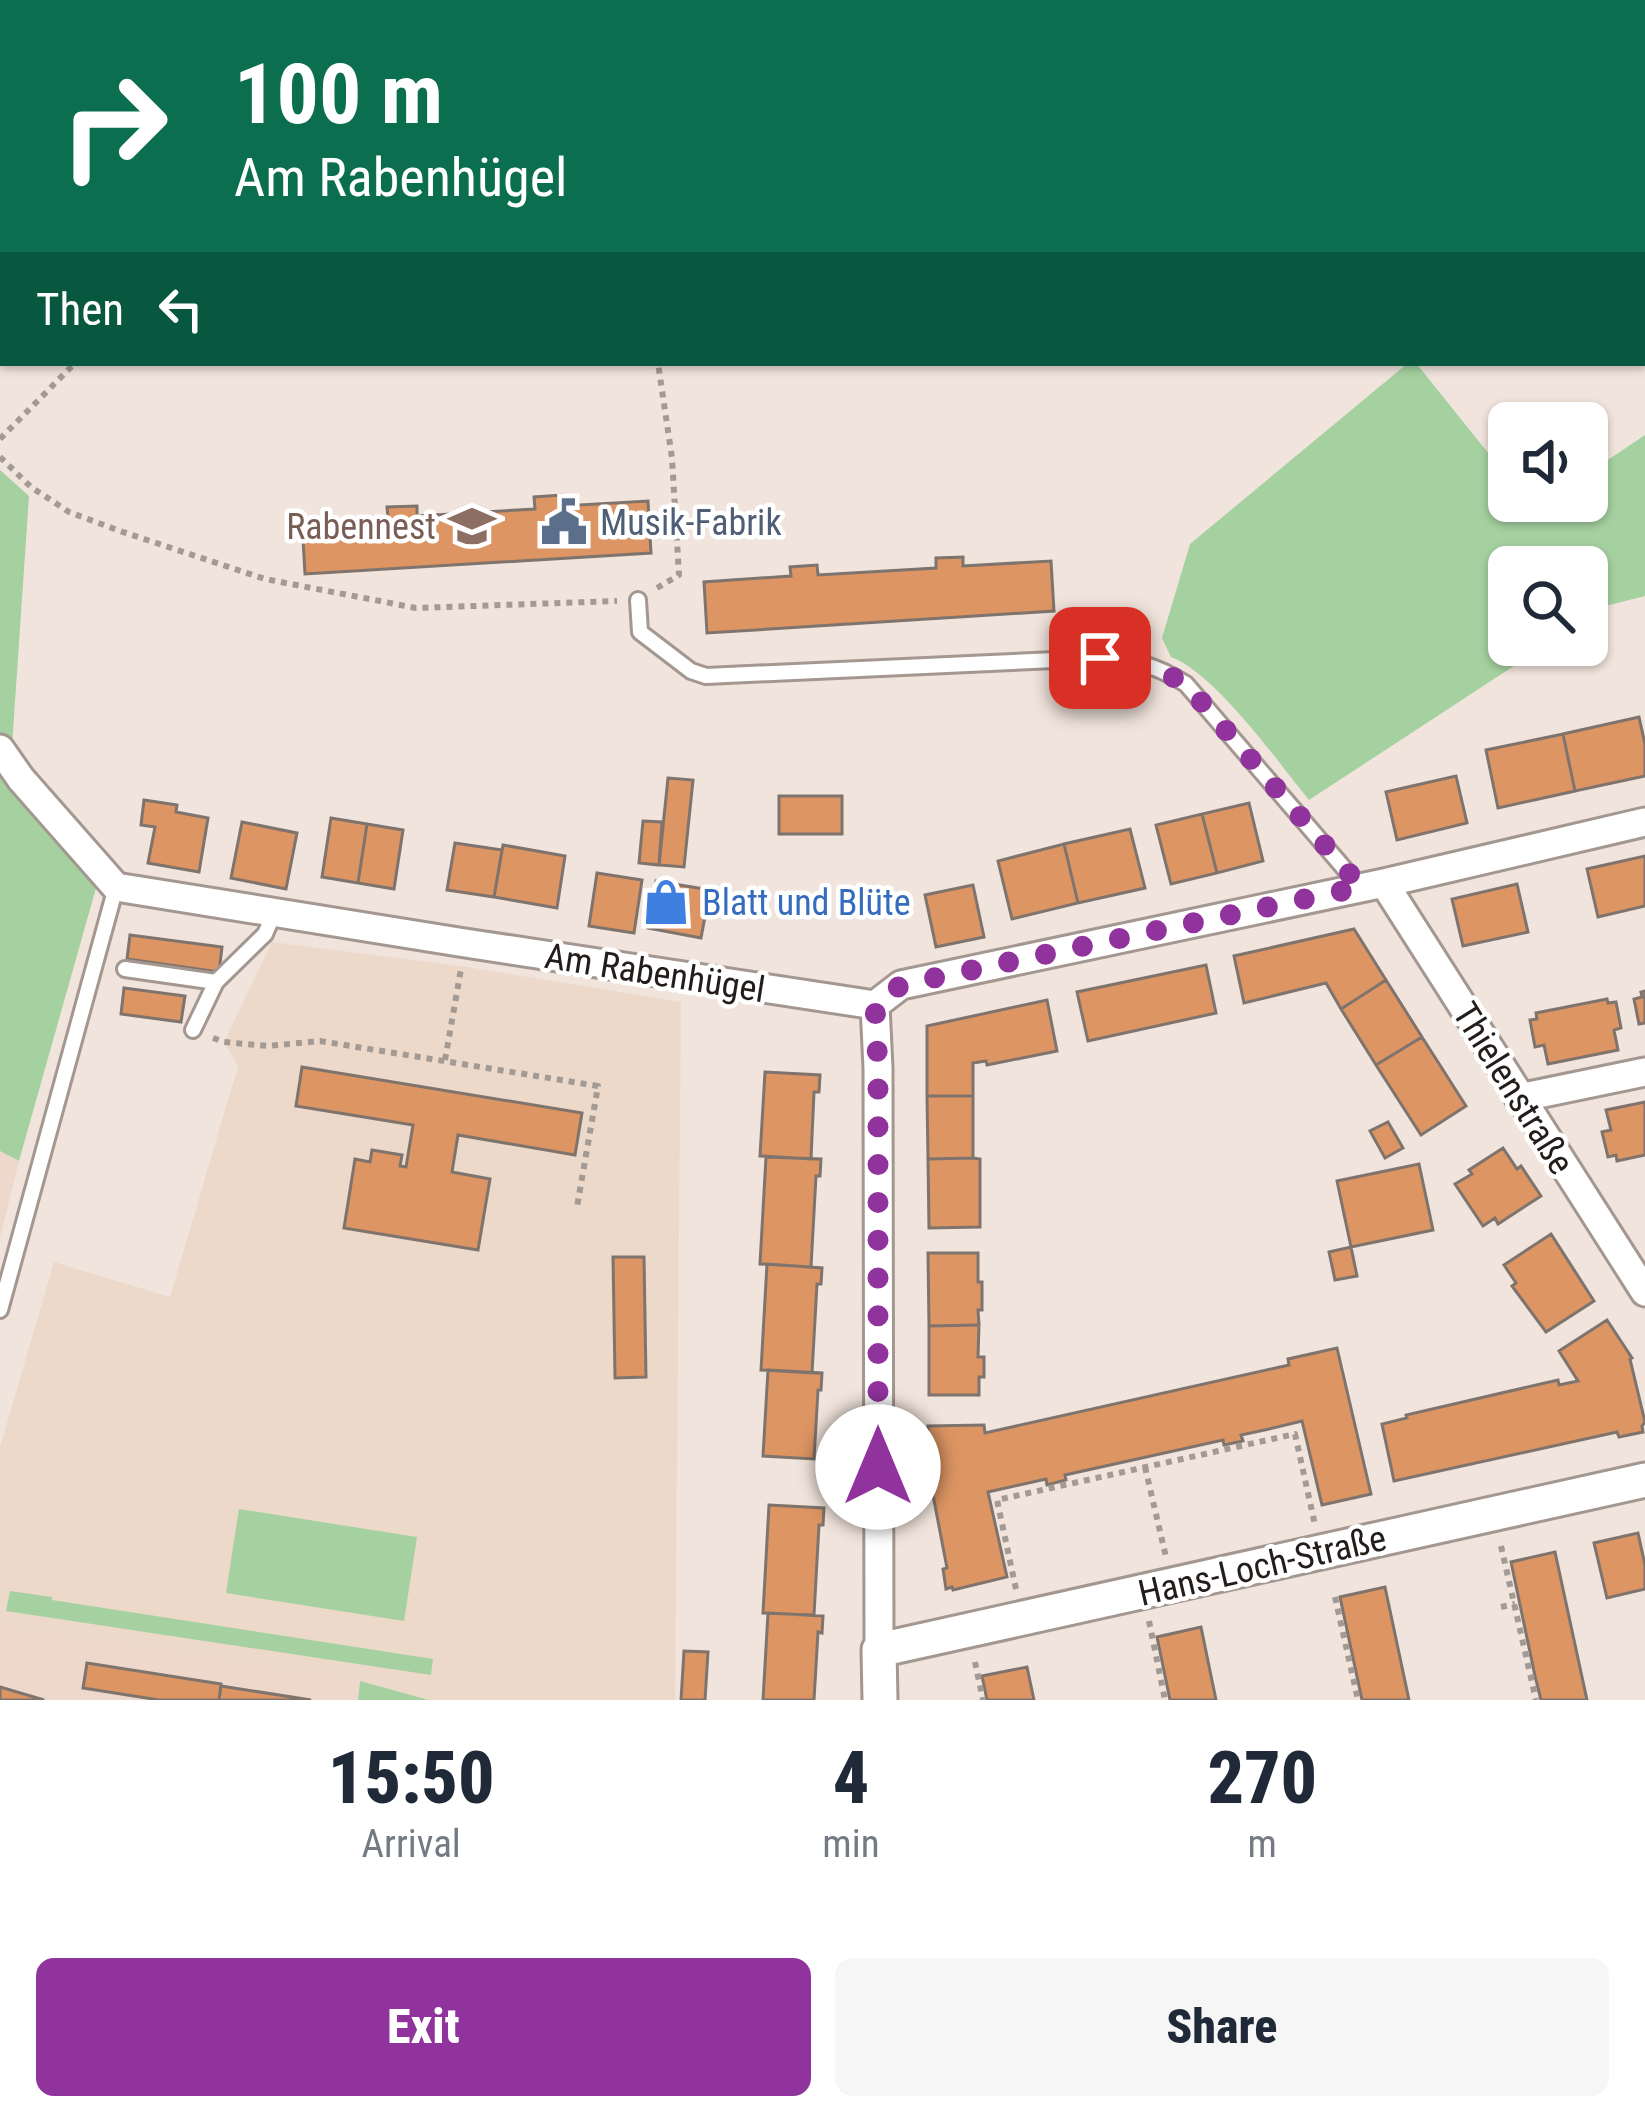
<!DOCTYPE html>
<meta charset="utf-8">
<style>
:root{--surface:#fff;--page:#f6f6f7;--text:#1f2937;--muted:#747a83;--accent:#91339d}
body{margin:0;font-family:"Roboto Condensed",sans-serif;background:var(--page);color:var(--text);height:100vh;display:flex;flex-direction:column;font-size:45px;white-space:nowrap}
*{box-sizing:border-box;margin:0}
p{font-size:39px;color:var(--muted)}
.icon{flex:none;width:66px;height:66px;fill:none;stroke:currentColor;stroke-width:2;stroke-linecap:round;stroke-linejoin:round}
.map{position:relative;height:1700px;overflow:hidden}
.drawer{display:flex;flex-direction:column;background:var(--surface);flex:1}
.drawer>*{flex:none}
.guide{position:absolute;left:0px;top:0px;width:1647px;height:366px;box-shadow:0 3px 9px #0004;background:#0b6e4f;color:#fff;overflow:hidden}
.controls{position:absolute;left:1488px;top:402px;display:grid;gap:24px}
.controls a{display:grid;place-items:center;width:120px;height:120px;border-radius:18px;background:var(--surface);box-shadow:0 3px 9px #0004;font-size:60px}
.pin{position:absolute;display:grid;place-items:center;width:102px;height:102px;color:#fff;margin:-51px;border-radius:24px;box-shadow:0 6px 18px #0006}
.me{position:absolute;width:132px;margin:-66px;rotate:0deg;stroke-linejoin:round;filter:drop-shadow(0 0 9px #0008)}
.turn{display:flex;align-items:center;gap:42px;height:252px;padding:0 36px;font-size:54px}
.turn .icon{width:156px;height:156px;stroke-width:2.5}
.turn b{display:block;font-size:84px;line-height:102px}
.then{display:flex;align-items:center;height:114px;padding:0 36px;background:#0003;gap:24px;font-size:45px}
.eta{display:flex;justify-content:space-evenly;align-items:center;height:204px;text-align:center}
.eta b{font-size:72px;font-weight:800;line-height:84px}
.button{display:flex;gap:24px;margin-top:auto;padding:24px 36px}
.button a{flex:1;height:138px;border-radius:18px;background:var(--accent);color:#fff;font-size:48px;font-weight:800;line-height:138px;text-align:center}
.button a+a{background:var(--page);color:var(--text)}
.map>svg:first-child{display:block}
</style>
<div class="map">
<svg width="1645" height="1700" viewBox="0 0 1645 1700">
<rect width="100%" height="100%" fill="#f1e4dc"/>
<!-- industrial -->
<path fill="#eed8cb" d="M0 1151 19 1161 0 1238Z
M0 1626 360 1681 358 1700H0Z"/>
<!-- education -->
<path fill="#ecd9ca" d="M272 942 461 966 681 1002 675 1700H429L360 1681 0 1626V1447L54 1262 170 1297 238 1066 224 1042Z"/>
<!-- green -->
<path fill="#a5d1a0" d="M1408 363H1416L1509 479V501H1526L1533 510 1547 501H1587V474L1645 435V596L1605 606 1587 618V567H1509V645H1546L1309 800C1277 761 1216 674 1171 657L1162 638 1190 544Z
M0 470 29 496 9 790 96 888 19 1161 0 1151Z
M239 1509 417 1537 404 1621 226 1593Z
M10 1591 52 1597V1600L433 1659 431 1675 6 1611Z
M360 1681 429 1700H358Z"/>
<!-- building -->
<path fill="#dd9563" stroke="#7f746d" stroke-width="3" d="M747 0H817L819 3H749Z
M969 0H1017L1020 3H972Z
M562 495V506L648 501 651 553 305 574 302 522 388 517 387 507 417 506V516L535 509 534 497Z
M963 557V566L1051 561 1054 611 707 633 704 582 791 576 790 567 817 565 818 575 936 568V558Z
M1639 717 1645 744V776L1575 791 1563 734Z
M1563 734 1575 791 1498 808 1486 750Z
M1456 776 1467 823 1397 840 1386 792Z
M668 778 693 780 684 867 659 865Z
M779 796H842V834H779Z
M144 800 177 805 176 812 208 818 199 872 148 863 155 827 141 825Z
M1249 803 1263 861 1217 873 1202 814Z
M1202 814 1217 873 1171 884 1156 825Z
M331 818 367 824 358 883 322 877Z
M643 821 662 822 659 865 639 863Z
M242 822 297 833 286 889 231 878Z
M367 824 403 830 394 889 358 883Z
M1130 829 1145 888 1078 903 1064 844Z
M455 843 502 850 494 897 447 890Z
M1064 844 1078 903 1012 919 998 861Z
M503 845 565 856 557 908 494 897Z
M1645 856V906L1598 917 1587 869Z
M597 873 642 880 634 933 589 926Z
M656 881 710 890 701 938 648 928Z
M1517 884 1528 932 1463 946 1452 899Z
M973 885 984 937 936 947 925 895Z
M1354 929 1386 980 1341 1009 1326 983 1244 1003 1234 956Z
M130 935 222 947 219 972 127 959Z
M1206 965 1216 1013 1088 1041 1077 992Z
M1386 980 1422 1037 1376 1065 1341 1009Z
M124 988 185 996 181 1022 121 1014Z
M1645 991V1023L1639 1024 1634 999 1642 997 1641 992Z
M1607 999 1608 1003 1616 1002 1621 1028 1614 1030 1618 1050 1548 1064 1544 1045 1535 1047 1530 1020 1537 1019 1536 1013Z
M1047 1000 1057 1051 987 1065 986 1061 973 1063V1096H927V1026Z
M1422 1037 1466 1106 1421 1135 1376 1065Z
M302 1067 582 1113 575 1155 458 1135 452 1172 490 1179 478 1250 344 1228 355 1159 370 1162 372 1150 402 1155 400 1166 406 1167 413 1125 296 1106Z
M765 1072 820 1075 819 1092H814L811 1159 760 1156Z
M927 1096H973V1158L928 1159Z
M1645 1102V1155L1617 1161 1616 1155 1608 1157 1602 1132 1611 1130 1606 1110Z
M1388 1122 1403 1148 1385 1158 1370 1131Z
M1503 1148 1517 1169 1521 1166 1541 1196 1498 1224 1495 1218 1483 1226 1455 1184 1472 1174 1469 1170Z
M766 1157 821 1159 820 1176H816L811 1267 760 1264Z
M973 1158 980 1159V1227L929 1228 928 1159Z
M1419 1164 1433 1230 1351 1247 1337 1181Z
M1551 1234 1594 1301 1546 1332 1512 1286 1516 1283 1504 1265Z
M1351 1247 1357 1276 1335 1280 1329 1252Z
M928 1253H978V1282H982V1310H978L979 1325 929 1326Z
M613 1257H644L646 1377 615 1378Z
M767 1264 822 1268 821 1284H817L812 1373 761 1370Z
M1607 1320 1632 1358 1630 1359 1645 1422 1642 1426 1643 1432 1619 1437 1617 1432 1394 1481 1382 1424 1407 1418 1406 1415 1558 1380 1559 1385 1578 1381 1559 1351Z
M979 1325 978 1357H984V1377H979V1395H929V1326Z
M1337 1348 1371 1494 1322 1505 1302 1421 1269 1429 1241 1435 1243 1441 1224 1445 1223 1440 1065 1475 1066 1480 1047 1485 1046 1479 988 1492 1007 1577 953 1590 952 1587 946 1589 943 1569 947 1568 928 1469V1450H924V1431H928V1426L984 1425 985 1433 1289 1365 1288 1359Z
M768 1370 822 1373 821 1390H818L814 1459 763 1456Z
M769 1505 824 1508 823 1525H819L814 1615 763 1613Z
M1638 1533 1645 1565V1589L1607 1598 1594 1543Z
M1555 1552 1587 1700H1541L1535 1676 1511 1562Z
M1385 1587 1409 1700H1362L1340 1597Z
M768 1613 823 1616 822 1633 818 1632 814 1700H763Z
M1201 1627 1216 1700H1170L1157 1637Z
M684 1651 708 1652 705 1700H681Z
M87 1663 221 1684 219 1700H159L83 1688Z
M1027 1667 1034 1700H987L982 1676Z
M221 1686 311 1700H219Z
M0 1687 44 1700H0Z"/>
<g fill="none" stroke-linecap="round" stroke-linejoin="round">
<defs>
<path id="service" d="M638 600 640 632 691 671 706 676 1100 658C1138 662 1152 663 1186 684L1361 888
M125 969 216 982
M193 1030 216 982 265 934 275 911
M0 1310 116 887"/>
<path id="minor" d="M1474 0 1477 3
M0 32 3 33
M1644 198 1645 199
M0 749 21 779 116 887 465 943 875 1005 901 985 1384 883 1645 822
M1384 883 1645 1292
M875 1005 878 1068 879 1650
M1519 1098 1645 1072"/>
<path id="tertiary" d="M880 1700 879 1650 1645 1480"/>
</defs>
<!-- service casing -->
<use href="#service" stroke="#a39790" stroke-width="20"/>
<!-- minor casing -->
<use href="#minor" stroke="#a39790" stroke-width="33"/>
<!-- tertiary casing -->
<use href="#tertiary" stroke="#a39790" stroke-width="39"/>
<!-- path -->
<path stroke="#a49a94" stroke-width="6" stroke-dasharray="6 6" stroke-linecap="butt" d="M162 3 163 0
M384 3 385 0
M0 288H3
M0 439 75 363
M0 457 31 487 69 512 120 531 265 579 416 608 617 601
M657 588 679 575 672 458 658 363
M213 1038 224 1042 268 1046 320 1041 598 1086 577 1207
M445 1060 461 969
M1145 1467 1166 1557
M1501 1546 1536 1700
M1016 1589 997 1500 1295 1434 1315 1525
M1335 1597 1358 1700
M1501 1607 1515 1604
M1149 1621 1165 1700
M975 1662 983 1700"/>
<!-- service -->
<use href="#service" stroke="#fff" stroke-width="14"/>
<!-- minor -->
<use href="#minor" stroke="#fff" stroke-width="27"/>
<!-- tertiary -->
<use href="#tertiary" stroke="#fff" stroke-width="33"/>
</g>
<g fill="none" stroke-linecap="round" stroke-linejoin="round">
<!-- route -->
<path stroke="#91339d" stroke-width="21" stroke-dasharray="0 37.8" d="M878 1467V1068L875 1005 901 985 1361 887 1186 684 1146 663 1100 658"/>
</g>
<!-- icons -->
<defs>
<symbol id="civic-bare" viewBox="-9 -9 18 18"><path d="M-.6-6.5H3V-4.5H.6V-3L4-1V1h2V6H-6V1h2V-1L-.6-3ZM-1.2 2.5V6h2.4V2.5Z" fill="#5c6f8a" stroke="#fff" stroke-width="2.5" paint-order="stroke"/></symbol>
<symbol id="school-bare" viewBox="-9 -9 18 18"><path d="M0-5L7-2L0 1L-7-2ZM-4 1L0 2.5L4 1V4Q0 6-4 4Z" fill="#8d6e63" stroke="#fff" stroke-width="2.5" paint-order="stroke"/></symbol>
<symbol id="shop-bare" viewBox="-9 -9 18 18"><path d="M-5-2.5h2.3a2.7 3.5 0 0 1 5.4 0H5L5.5 6h-11ZM-1.5-2.5h3a1.5 2.3 0 0 0-3 0Z" fill="#3f7fe0" stroke="#fff" stroke-width="2.5" paint-order="stroke"/></symbol>
</defs>
<g fill-rule="evenodd">
<use href="#civic-bare" x="531" y="489" width="66" height="66"/>
<use href="#school-bare" x="439" y="493" width="66" height="66"/>
<use href="#shop-bare" x="633" y="869" width="66" height="66"/>
</g>
<g text-anchor="middle" stroke-width="9" stroke-linejoin="round" paint-order="stroke">
<!-- service labels -->
<g font-size="36" fill="#4e5e75" stroke="#fff" text-anchor="start">
<text x="600" y="535">Musik-Fabrik</text>
</g>
<!-- education labels -->
<g font-size="36" fill="#785e54" stroke="#fff" text-anchor="end">
<text x="436" y="539">Rabennest</text>
</g>
<!-- shop labels -->
<g font-size="36" fill="#366cbe" stroke="#fff" text-anchor="start">
<text x="702" y="915">Blatt und Blüte</text>
</g>
<!-- street labels -->
<g font-size="36" fill="#221d1b" stroke="#fff">
<text transform="translate(655 972) rotate(9)" y="13">Am Rabenhügel</text>
<text transform="translate(1514 1088) rotate(58)" y="13">Thielenstraße</text>
<text transform="translate(1262 1565) rotate(-13)" y="13">Hans-Loch-Straße</text>
</g>
</g>
</svg>
<div class="controls">
<a><svg class="icon" aria-label="sound" viewBox="0 0 24 24"><path d="M4 9h4l5-4v14l-5-4H4zM17 9q2 3 0 6"/></svg></a>
<a><svg class="icon" aria-label="search" viewBox="0 0 24 24"><circle cx="10" cy="10" r="6"/><path d="M15 15l6 6"/></svg></a>
</div>
<div class="pin" style="left:1100px;top:658px;background:#d93025"><svg class="icon" aria-label="arrive" viewBox="0 0 24 24"><path d="M6 21V4h12l-3 4 3 4H6"/></svg></div>
<svg class="me" style="left:878px;top:1467px" viewBox="-20 -20 40 40"><circle r="19" fill="#fff"/><path d="M0-13L10 11 0 6-10 11z" fill="#91339d"/></svg>
<div class="guide">
<div class="turn"><svg class="icon" aria-label="right" viewBox="0 0 24 24"><path d="M7 20v-9h11M14 6l5 5-5 5"/></svg><div><b>100 m</b>Am Rabenhügel</div></div>
<div class="then">Then<svg class="icon" aria-label="left" viewBox="0 0 24 24"><path d="M17 20v-9H6M10 6l-5 5 5 5"/></svg></div>
</div>
</div>
<section class="drawer">
<div class="eta">
<div><b>15:50</b><p>Arrival</p></div>
<div><b>4</b><p>min</p></div>
<div><b>270</b><p>m</p></div>
</div>
<div class="button"><a>Exit</a><a>Share</a></div>
</section>
